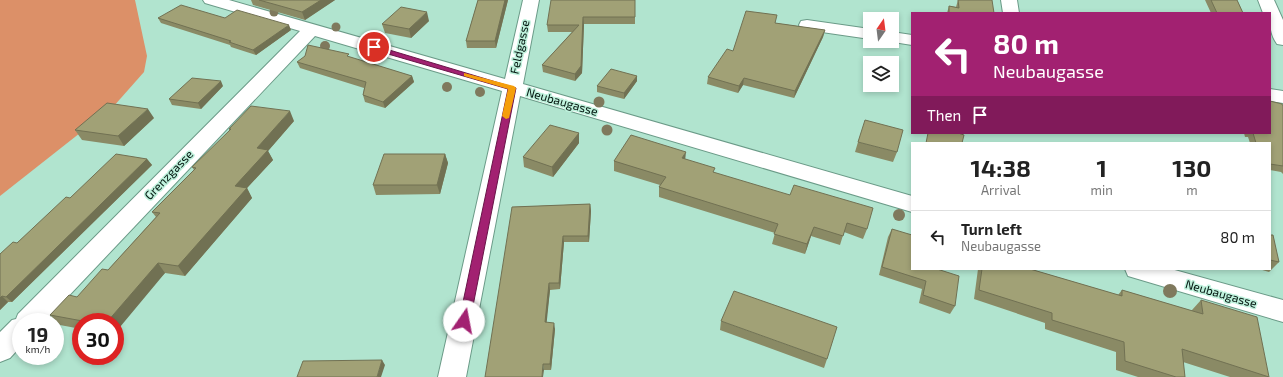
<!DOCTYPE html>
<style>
:root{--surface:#fff;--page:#f6f6f6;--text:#222;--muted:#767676;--line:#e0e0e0}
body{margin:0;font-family:"Exo 2",sans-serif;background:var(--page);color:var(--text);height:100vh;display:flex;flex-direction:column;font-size:15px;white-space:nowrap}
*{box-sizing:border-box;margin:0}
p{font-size:13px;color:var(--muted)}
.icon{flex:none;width:22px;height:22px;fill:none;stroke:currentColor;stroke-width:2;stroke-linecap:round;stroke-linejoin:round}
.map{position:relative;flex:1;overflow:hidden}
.details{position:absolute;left:911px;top:142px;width:360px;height:128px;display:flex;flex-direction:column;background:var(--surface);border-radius:0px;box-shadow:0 2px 6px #0003}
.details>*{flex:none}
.banner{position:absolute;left:911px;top:12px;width:360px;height:122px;border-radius:0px;box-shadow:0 2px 6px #0003;background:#a22171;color:#fff;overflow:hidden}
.needle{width:26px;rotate:14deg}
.tools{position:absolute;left:863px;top:12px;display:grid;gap:8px}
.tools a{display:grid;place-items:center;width:36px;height:36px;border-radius:0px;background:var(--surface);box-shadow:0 2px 6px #0003;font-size:20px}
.speed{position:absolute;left:12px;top:313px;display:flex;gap:8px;font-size:20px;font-weight:700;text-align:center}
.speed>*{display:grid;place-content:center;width:52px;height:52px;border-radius:50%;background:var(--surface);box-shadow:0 2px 6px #0003;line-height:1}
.speed small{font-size:10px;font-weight:400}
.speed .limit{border:6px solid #d22;background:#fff;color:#111}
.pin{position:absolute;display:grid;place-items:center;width:34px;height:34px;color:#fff;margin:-17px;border:2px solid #fff;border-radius:50%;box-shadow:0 1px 4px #0007}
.me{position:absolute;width:44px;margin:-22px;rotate:12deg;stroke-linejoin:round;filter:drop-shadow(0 0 3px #0008)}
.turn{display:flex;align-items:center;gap:14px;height:84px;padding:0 16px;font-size:18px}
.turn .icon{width:52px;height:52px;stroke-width:2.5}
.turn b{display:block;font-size:28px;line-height:34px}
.then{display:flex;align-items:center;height:38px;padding:0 16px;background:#0003;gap:8px;font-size:15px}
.eta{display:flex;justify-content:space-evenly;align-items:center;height:68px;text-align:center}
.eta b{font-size:24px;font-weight:700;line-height:28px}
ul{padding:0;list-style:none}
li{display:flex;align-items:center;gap:12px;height:52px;padding:0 16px;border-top:1px solid var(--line)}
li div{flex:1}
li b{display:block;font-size:15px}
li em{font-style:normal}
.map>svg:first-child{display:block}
</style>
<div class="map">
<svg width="1283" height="377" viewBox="0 0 1283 377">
<rect width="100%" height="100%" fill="#b1e4cf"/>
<!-- green -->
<path fill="#dc9068" d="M0 0H135L147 56 144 72 113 107 0 196Z"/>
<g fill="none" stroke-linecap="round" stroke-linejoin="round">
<defs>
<path id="minor" d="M203 0H229L505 79 523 0H539L523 84 912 196V212L520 96 466 377H438L502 91 315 36 44 322H21V346L10 358 0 362V332L12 320 16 319 18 314 300 31 205 3Z
M1001 0H1017L1019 13H1003Z
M1258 0H1274L1283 20V45L1277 44C1270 34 1270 25 1270 13H1263Z
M807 20 870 29V39L801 29 799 25 801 21Z
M892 32 912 35V45L887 41H892Z
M1270 89 1283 91V103L1270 101Z
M1125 269H1171L1283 300V322L1128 276Z"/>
</defs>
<!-- minor casing -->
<use href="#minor" stroke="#6b9b88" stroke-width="2"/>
<!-- minor -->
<use href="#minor" fill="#fff" fill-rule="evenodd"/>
</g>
<!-- trees -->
<g fill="#7f795d">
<circle cx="274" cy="12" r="4.5"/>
<circle cx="336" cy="27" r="4.5"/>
<circle cx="325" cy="46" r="5"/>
<circle cx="447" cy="87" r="5"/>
<circle cx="480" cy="92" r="5"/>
<circle cx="599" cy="102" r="5.5"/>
<circle cx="607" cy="130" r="5.5"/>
<circle cx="899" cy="215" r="6"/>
<circle cx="1170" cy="291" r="7"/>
</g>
<!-- wall -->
<path fill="#8a8a65" d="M251 0H335L305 20 253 5Z
M478 0H508L496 48H467L466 41Z
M635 0V24H584L582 73 575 81 543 72 542 65 572 32H548L547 25Z
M958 0 994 13H947L949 6 956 7Z
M1205 0H1237L1243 13H1211Z
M158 18H225L291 30 256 55 231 47 230 45 161 23Z
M429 21 411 38 385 33 382 24Z
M775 23 825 30 823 37 794 98 743 85 738 93 707 84 708 77 733 51Z
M351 58 412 76 414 82 385 108 365 102 363 95 364 88 300 68 297 62Z
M637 76V81L624 99 597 92V86Z
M223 86 201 109 172 105 169 99Z
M1283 106V174L1281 172 1270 170V143H1250L1248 137H1245L1244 133H1270Z
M154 118 124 146 82 140 75 130Z
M294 121 268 151 273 160 247 188 252 198 185 276 165 273 115 322H81V329L60 325 50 315 77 297 108 270 156 217 152 212 194 170 192 167 230 131 229 129Z
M579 133V143L553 177 524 167 523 157Z
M858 142 897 152 893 162 855 152Z
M445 154 448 163 440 194 376 195 373 185Z
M147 159 152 165 12 302H8L0 310V254L17 243 70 198Z
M685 159 715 173 867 229 863 239 844 232 840 245 811 236 805 254 772 244 775 233 659 197V187L660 185 614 171V161Z
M590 204 591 211 589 242H564L560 289 550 290 546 322 555 329 551 370H544L512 207Z
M892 229 912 269 955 306 950 314 919 303 922 289 879 275 888 237Z
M1270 235 1279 262 1269 272 1259 269H1270Z
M978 269H1030L1118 295 1122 290 1192 311V310L1201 300 1269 377H1230L1183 362 1185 377H1138L1116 370V352L1045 329V323L974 299Z
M721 321 827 359 824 368 720 330Z"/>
<!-- shaded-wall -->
<path fill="#717153" d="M321 0H335L305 20 302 12Z
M505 0H508L496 48 495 41Z
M427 12 429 21 411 38 409 29Z
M583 17 584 24 582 73 575 81V74Z
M289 25 291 30 256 55 253 50Z
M825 30 823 37 794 98 795 91Z
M412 76 414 82 385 108 383 102Z
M637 76V81L624 99V93Z
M744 78 743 85 738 93 739 86Z
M221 81 223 86 201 109 198 103Z
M148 109 154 118 124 146 118 136Z
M290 111 294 121 268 151 273 160 247 188 252 198 185 276 178 266 235 186 257 148Z
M579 133V143L553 177 552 167Z
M686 152 685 161 682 158Z
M445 154 448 163 440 194 437 185Z
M147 159 152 165 12 302 6 297Z
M590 204 591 211 589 242 588 236Z
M814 227 805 254 807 244Z
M563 236 564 242 560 289 559 283Z
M158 263 165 273 115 333V322H107Z
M549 283 550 290 546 329 545 322Z
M2 296 8 302 0 310V298Z
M554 323 555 329 551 370 550 364Z
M382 360 385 365 381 377H377Z
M543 364 544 370 543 377H542Z"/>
<!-- building -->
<path fill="#a1a176" stroke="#717153" d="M259 0H321L302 12Z
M478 0H505L495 41H466Z
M551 0H635V17H583L581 66 575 74 542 65 579 25H547Z
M958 0H992L994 13H949V6L959 8Z
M1211 0H1237L1243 13H1217Z
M181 5 225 18 237 10 289 25 253 50 229 42 231 41 158 18Z
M401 7 427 12 409 29 382 24Z
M746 11 777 15 775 23 825 30 795 91 744 78 739 86 708 77 727 49 733 51Z
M308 45 349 54 347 56 412 76 383 102 363 95 366 82 297 62 305 56Z
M611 69 637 76 624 93 597 86Z
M192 78 221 81 198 103 169 99Z
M1270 101 1282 104 1283 106V166L1270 164V143H1256L1253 133H1270Z
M107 103 148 109 118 136 75 130Z
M251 106 290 111 257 148 268 150 235 186 247 188 178 266 158 263 107 322H88L50 315 69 295 77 297 102 269 108 270 160 213 152 212 196 168 192 167 231 129H229Z
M865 120 903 130 897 152 858 142Z
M550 125 579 133 552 167 523 157Z
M928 133H958L964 135 962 143H926Z
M631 135 686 152 682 158 715 168 713 172 790 195 794 185 873 208 867 229 847 223 843 236 814 227 807 244 774 234 778 224 659 187 666 177 614 161Z
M116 154 147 159 6 297 2 296 0 298V254L13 242 17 243 66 197 70 198Z
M384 154H445L437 185H373Z
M590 204 588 236H563L559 283H549L545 322 554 323 550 364H543L542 377H485L512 207Z
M892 229 912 235V269H937L959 276 955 306 923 295 926 281 882 267Z
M1270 235H1273L1279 262 1270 260Z
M982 269H1030L1122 296V290L1203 314 1201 300 1257 317 1269 377 1182 349 1185 377H1176L1125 361 1124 342 1052 320V313L979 290Z
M734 291 837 327 827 359 721 321Z
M382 360 377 377H297L303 361Z"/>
<!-- route -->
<path fill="#a22171" stroke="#691549" d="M371 46H376L516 88 470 321 468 324H460L459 321 508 89 371 49Z"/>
<!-- slow -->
<path fill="#f59e0b" d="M464 73 514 86 516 88 509 118 506 119 502 116 508 89 464 76Z"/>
<g text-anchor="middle" stroke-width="3" stroke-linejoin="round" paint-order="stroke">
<!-- street labels -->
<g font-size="12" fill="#03150f" stroke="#bef1dc">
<text transform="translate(520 47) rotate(-78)" y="4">Feldgasse</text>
<text transform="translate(562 102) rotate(16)" y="4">Neubaugasse</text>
<text transform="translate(169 175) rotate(-46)" y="4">Grenzgasse</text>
<text transform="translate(1221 294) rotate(16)" y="4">Neubaugasse</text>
</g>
</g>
</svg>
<div class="tools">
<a><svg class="needle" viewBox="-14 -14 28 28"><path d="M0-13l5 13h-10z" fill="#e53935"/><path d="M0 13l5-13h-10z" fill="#767676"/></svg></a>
<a><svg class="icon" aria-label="layers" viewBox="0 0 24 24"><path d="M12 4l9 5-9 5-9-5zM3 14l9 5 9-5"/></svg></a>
</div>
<div class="speed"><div>19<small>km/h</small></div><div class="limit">30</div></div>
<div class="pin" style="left:374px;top:47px;background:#d93025"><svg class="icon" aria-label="arrive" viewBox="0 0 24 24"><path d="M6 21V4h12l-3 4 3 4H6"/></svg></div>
<svg class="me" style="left:464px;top:321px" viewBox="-20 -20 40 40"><circle r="19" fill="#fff"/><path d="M0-13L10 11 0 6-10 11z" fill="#a22171"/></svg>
<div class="banner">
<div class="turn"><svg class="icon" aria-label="left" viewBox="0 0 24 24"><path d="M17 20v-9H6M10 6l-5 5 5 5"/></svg><div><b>80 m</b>Neubaugasse</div></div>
<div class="then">Then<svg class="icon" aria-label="arrive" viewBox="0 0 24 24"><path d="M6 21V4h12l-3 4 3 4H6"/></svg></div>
</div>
<section class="details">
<div class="eta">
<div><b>14:38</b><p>Arrival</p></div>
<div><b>1</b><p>min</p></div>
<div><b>130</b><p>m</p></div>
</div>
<ul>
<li><svg class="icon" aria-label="left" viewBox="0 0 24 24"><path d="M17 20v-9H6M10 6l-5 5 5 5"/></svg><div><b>Turn left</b><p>Neubaugasse</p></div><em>80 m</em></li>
</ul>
</section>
</div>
